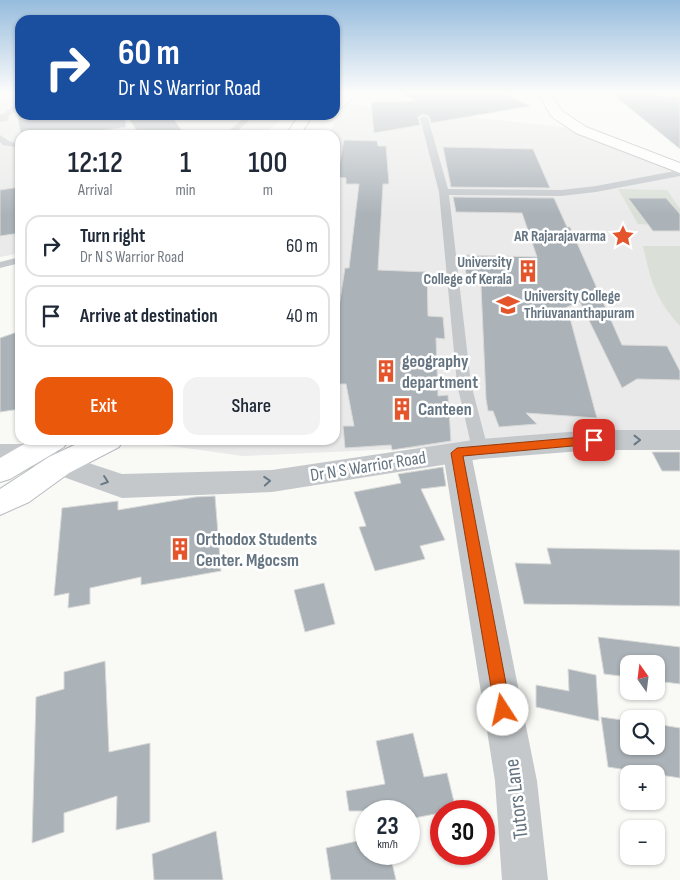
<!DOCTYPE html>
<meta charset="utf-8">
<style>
:root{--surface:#fff;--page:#f2f2f3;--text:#1f2937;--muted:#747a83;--line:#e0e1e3;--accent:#ea580c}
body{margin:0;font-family:"Sofia Sans Condensed",sans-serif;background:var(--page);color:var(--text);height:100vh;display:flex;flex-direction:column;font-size:19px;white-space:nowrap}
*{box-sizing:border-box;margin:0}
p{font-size:16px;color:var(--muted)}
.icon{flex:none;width:28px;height:28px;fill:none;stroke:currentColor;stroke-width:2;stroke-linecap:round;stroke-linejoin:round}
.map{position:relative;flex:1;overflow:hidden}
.side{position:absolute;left:15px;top:130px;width:325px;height:315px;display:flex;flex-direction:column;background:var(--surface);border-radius:15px;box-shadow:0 1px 4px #0004}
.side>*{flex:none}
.banner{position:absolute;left:15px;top:15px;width:325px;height:105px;border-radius:15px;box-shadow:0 1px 4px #0004;background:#1a4fa0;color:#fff;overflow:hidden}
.needle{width:32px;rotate:346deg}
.buttons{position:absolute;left:620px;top:655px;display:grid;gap:10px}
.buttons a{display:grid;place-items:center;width:45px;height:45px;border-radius:10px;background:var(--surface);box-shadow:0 1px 4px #0004;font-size:25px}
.speed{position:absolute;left:355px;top:800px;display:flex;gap:10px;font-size:25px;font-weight:700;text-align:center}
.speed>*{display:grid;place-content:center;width:65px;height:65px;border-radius:50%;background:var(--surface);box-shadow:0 1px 4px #0004;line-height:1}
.speed small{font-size:12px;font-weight:400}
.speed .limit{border:8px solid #d22;background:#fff;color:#111}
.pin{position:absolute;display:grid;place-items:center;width:42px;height:42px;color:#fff;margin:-21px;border-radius:10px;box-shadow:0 2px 8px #0006}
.me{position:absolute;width:55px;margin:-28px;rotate:350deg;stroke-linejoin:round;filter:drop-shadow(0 0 4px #0008)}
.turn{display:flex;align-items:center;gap:18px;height:105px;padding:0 20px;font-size:22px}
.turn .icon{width:65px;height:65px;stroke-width:2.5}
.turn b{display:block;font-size:35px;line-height:42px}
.eta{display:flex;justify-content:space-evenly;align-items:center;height:85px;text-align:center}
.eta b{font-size:30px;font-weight:600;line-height:35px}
.cta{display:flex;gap:10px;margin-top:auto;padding:10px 20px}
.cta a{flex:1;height:58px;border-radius:15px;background:var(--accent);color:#fff;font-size:20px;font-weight:600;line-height:58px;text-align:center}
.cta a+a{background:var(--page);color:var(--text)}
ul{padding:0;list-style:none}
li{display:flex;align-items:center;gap:15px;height:62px;margin:0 10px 8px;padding:0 10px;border:2px solid var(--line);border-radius:15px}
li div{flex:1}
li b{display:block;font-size:19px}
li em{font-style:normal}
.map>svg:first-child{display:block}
</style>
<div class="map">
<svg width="680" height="880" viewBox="0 0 680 880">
<rect width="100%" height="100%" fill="#f9f9f6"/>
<!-- built -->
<path fill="#e9eae9" d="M0 92H20V115H286L263 135H20V253L0 257Z
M346 104 570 128 680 173V436L243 456 129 440H335V135H328Z"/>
<!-- green -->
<path fill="#dae0d7" d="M618 189 667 190 680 209V226L638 224Z
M643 246H680V326C655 298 651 282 643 246Z"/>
<!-- building -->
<path fill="#abb3b9" stroke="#dadad8" d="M400 92H502L530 106 431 123 429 116 423 114 418 117 420 125 374 133 371 102 416 101Z
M610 92H656L659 96 680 97V149Z
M17 115H125L126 127 75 135H21Z
M127 115H171L185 135H139Z
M344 140 377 141 378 146H386L389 184H383L378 270 427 272 428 316 443 317 445 339 436 338 438 396 448 395 451 441 392 450 391 445 345 448 343 426H354L346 384H335V332L345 268H349L359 184H346V178L337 177Z
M443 147 533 149 550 188 451 187Z
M20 187V233L0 236V190Z
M453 197 554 198 567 227H570L622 345 667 346 680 371V380L637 379 622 388 580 302 567 307 597 418 526 413 537 424 499 427 493 411H488L486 399 481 286 468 285 463 255 537 257 522 213 456 212Z
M628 198H666L680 214V231H653Z
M20 331V409L0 412V338Z
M652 452H680V471H662Z
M443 467 446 486 421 489 445 540 420 546 425 559 375 571 359 527 366 526 354 492 401 483 398 474Z
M215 496 221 571 141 585V577L90 588V604L68 608 69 593 54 596 62 508 118 501V510L195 497Z
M547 548 680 550V606L524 604 515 563 551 564Z
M324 583 335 624 305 632 294 590Z
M598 637 680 647V684L656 681V664H629V677L604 674Z
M105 661 109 752 150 743V822L116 830 117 796 64 813V832L32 843 36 697 64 689V672Z
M568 669 596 675 599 721 536 707V685L569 691Z
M601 717 629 721V746H656V724L680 728V778L608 767Z
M413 733 424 777 447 773 456 810 409 819V811H349L346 791 385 784 376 741Z
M216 831 223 880H154L152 854Z
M366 839V854H390L396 880H331L326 848Z"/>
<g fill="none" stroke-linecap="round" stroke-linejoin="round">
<defs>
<path id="primary" d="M346 92H359L340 109 335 110V100Z
M537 92H549L562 111 586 127 680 163V173L576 133 552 117Z
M299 115H313L300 135H286Z
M31 440H68L64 447 10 479 0 482V458Z
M85 440H123L119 447 69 473 29 502 0 515V489L49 457Z"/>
</defs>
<!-- primary casing -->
<use href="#primary" stroke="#b7bcbf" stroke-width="2"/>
<!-- service -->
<path fill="#c4c8cb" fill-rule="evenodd" d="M17 103H20V108L0 122V116Z
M247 115H255L233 135H224Z
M424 116 428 118 448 189 561 190 596 186 680 170V176L596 192 561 196 449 195 471 384 488 449 485 453H475L472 449 457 384 439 192 420 118Z
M0 135 9 141 20 144V148L3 145 0 142Z
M20 257V263L0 268V262Z"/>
<!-- minor -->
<path fill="#c4c8cb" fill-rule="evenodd" d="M0 114 7 115 9 118 7 121 0 122Z
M457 443 467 446 471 453 537 781 548 880H502L495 781 443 453 447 446Z"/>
<!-- tertiary -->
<path fill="#c4c8cb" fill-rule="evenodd" d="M594 430H680V450H594L480 459 272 492 122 498 30 465 0 466V444H31L122 474 272 470 480 439Z"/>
<!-- primary -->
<use href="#primary" fill="#fff" fill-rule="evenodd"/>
</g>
<!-- one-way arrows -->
<defs><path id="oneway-chevron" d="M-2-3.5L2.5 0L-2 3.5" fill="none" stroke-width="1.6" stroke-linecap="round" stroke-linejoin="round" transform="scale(1.25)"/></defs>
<g stroke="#697885">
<use href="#oneway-chevron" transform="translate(637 440)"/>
<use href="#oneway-chevron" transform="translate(105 481) rotate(19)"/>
<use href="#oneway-chevron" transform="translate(267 481) rotate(-4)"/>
</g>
<!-- sky -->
<linearGradient id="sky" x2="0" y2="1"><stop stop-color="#96bcdd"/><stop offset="0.43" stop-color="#fcfcfb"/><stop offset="1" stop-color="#fcfcfb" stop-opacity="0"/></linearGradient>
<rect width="680" height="215" fill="url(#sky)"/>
<!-- route -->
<path fill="#ea580c" stroke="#983908" d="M594 436 600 440 594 444 463 456 511 710 509 716 503 718 497 716 495 710 451 453 457 448Z"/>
<!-- icons -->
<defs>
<symbol id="sight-bare" viewBox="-9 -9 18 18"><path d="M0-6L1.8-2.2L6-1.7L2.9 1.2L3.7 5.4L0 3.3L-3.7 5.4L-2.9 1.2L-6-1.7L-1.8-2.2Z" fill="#e4552b" stroke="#fff" stroke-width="2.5" paint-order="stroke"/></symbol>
<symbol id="building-bare" viewBox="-9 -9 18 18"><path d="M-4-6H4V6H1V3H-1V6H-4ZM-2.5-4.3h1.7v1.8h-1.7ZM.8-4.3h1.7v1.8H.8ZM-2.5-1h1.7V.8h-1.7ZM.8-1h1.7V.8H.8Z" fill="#e4552b" stroke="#fff" stroke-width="2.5" paint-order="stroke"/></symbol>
<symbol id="university-bare" viewBox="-9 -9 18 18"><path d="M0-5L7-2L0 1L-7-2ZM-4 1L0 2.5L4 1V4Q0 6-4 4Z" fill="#e4552b" stroke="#fff" stroke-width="2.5" paint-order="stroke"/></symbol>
</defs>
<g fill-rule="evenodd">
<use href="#sight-bare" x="607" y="220" width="32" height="32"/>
<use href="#building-bare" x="512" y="255" width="32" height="32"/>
<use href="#university-bare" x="492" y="289" width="32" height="32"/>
<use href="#building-bare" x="370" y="355" width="32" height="32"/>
<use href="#building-bare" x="386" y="393" width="32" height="32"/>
<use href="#building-bare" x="164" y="533" width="32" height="32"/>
</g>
<g text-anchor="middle" stroke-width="5" stroke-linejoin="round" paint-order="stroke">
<!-- far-poi labels -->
<g font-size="15" font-weight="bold" fill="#647481" stroke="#fff" text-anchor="end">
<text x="606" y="241">AR Rajarajavarma</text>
<text x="512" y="267">University<tspan x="512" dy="17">College of Kerala</tspan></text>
<text x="524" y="301" text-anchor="start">University College<tspan x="524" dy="17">Thriuvananthapuram</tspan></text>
</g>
<!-- poi labels -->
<g font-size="18" font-weight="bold" fill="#647481" stroke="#fff" text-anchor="start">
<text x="402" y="367">geography<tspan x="402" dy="21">department</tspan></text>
<text x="418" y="415">Canteen</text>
<text x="196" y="545">Orthodox Students<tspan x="196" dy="21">Center. Mgocsm</tspan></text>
</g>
<!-- street labels -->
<g font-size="18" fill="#647481" stroke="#fff">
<text transform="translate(368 466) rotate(-9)" y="6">Dr N S Warrior Road</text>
</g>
<!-- near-street labels -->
<g font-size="21" fill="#647481" stroke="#fff">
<text transform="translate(516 799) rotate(-97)" y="7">Tutors Lane</text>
</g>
</g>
</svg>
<div class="buttons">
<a><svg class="needle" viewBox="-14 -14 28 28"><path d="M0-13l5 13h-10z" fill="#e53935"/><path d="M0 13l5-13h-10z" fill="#747a83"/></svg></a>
<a><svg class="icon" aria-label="search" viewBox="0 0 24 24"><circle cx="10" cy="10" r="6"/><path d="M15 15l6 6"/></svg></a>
<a>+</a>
<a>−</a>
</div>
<div class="speed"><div>23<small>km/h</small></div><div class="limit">30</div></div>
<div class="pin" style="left:594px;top:440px;background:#d93025"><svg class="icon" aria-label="arrive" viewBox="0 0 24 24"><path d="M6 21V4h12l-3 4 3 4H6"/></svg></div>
<svg class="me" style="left:503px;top:710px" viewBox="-20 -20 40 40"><circle r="19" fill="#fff"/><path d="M0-13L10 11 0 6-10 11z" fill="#ea580c"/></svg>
<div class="banner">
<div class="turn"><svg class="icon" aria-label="right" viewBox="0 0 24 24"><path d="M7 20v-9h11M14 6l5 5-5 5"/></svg><div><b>60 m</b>Dr N S Warrior Road</div></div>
</div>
<section class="side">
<div class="eta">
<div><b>12:12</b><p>Arrival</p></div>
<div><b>1</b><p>min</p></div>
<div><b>100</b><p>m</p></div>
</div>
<ul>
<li><svg class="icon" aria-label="right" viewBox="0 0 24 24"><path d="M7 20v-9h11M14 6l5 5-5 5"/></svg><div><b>Turn right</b><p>Dr N S Warrior Road</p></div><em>60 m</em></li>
<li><svg class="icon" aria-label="arrive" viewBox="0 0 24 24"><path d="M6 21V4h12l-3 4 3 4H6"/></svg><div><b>Arrive at destination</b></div><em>40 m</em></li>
</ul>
<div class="cta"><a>Exit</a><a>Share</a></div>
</section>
</div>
